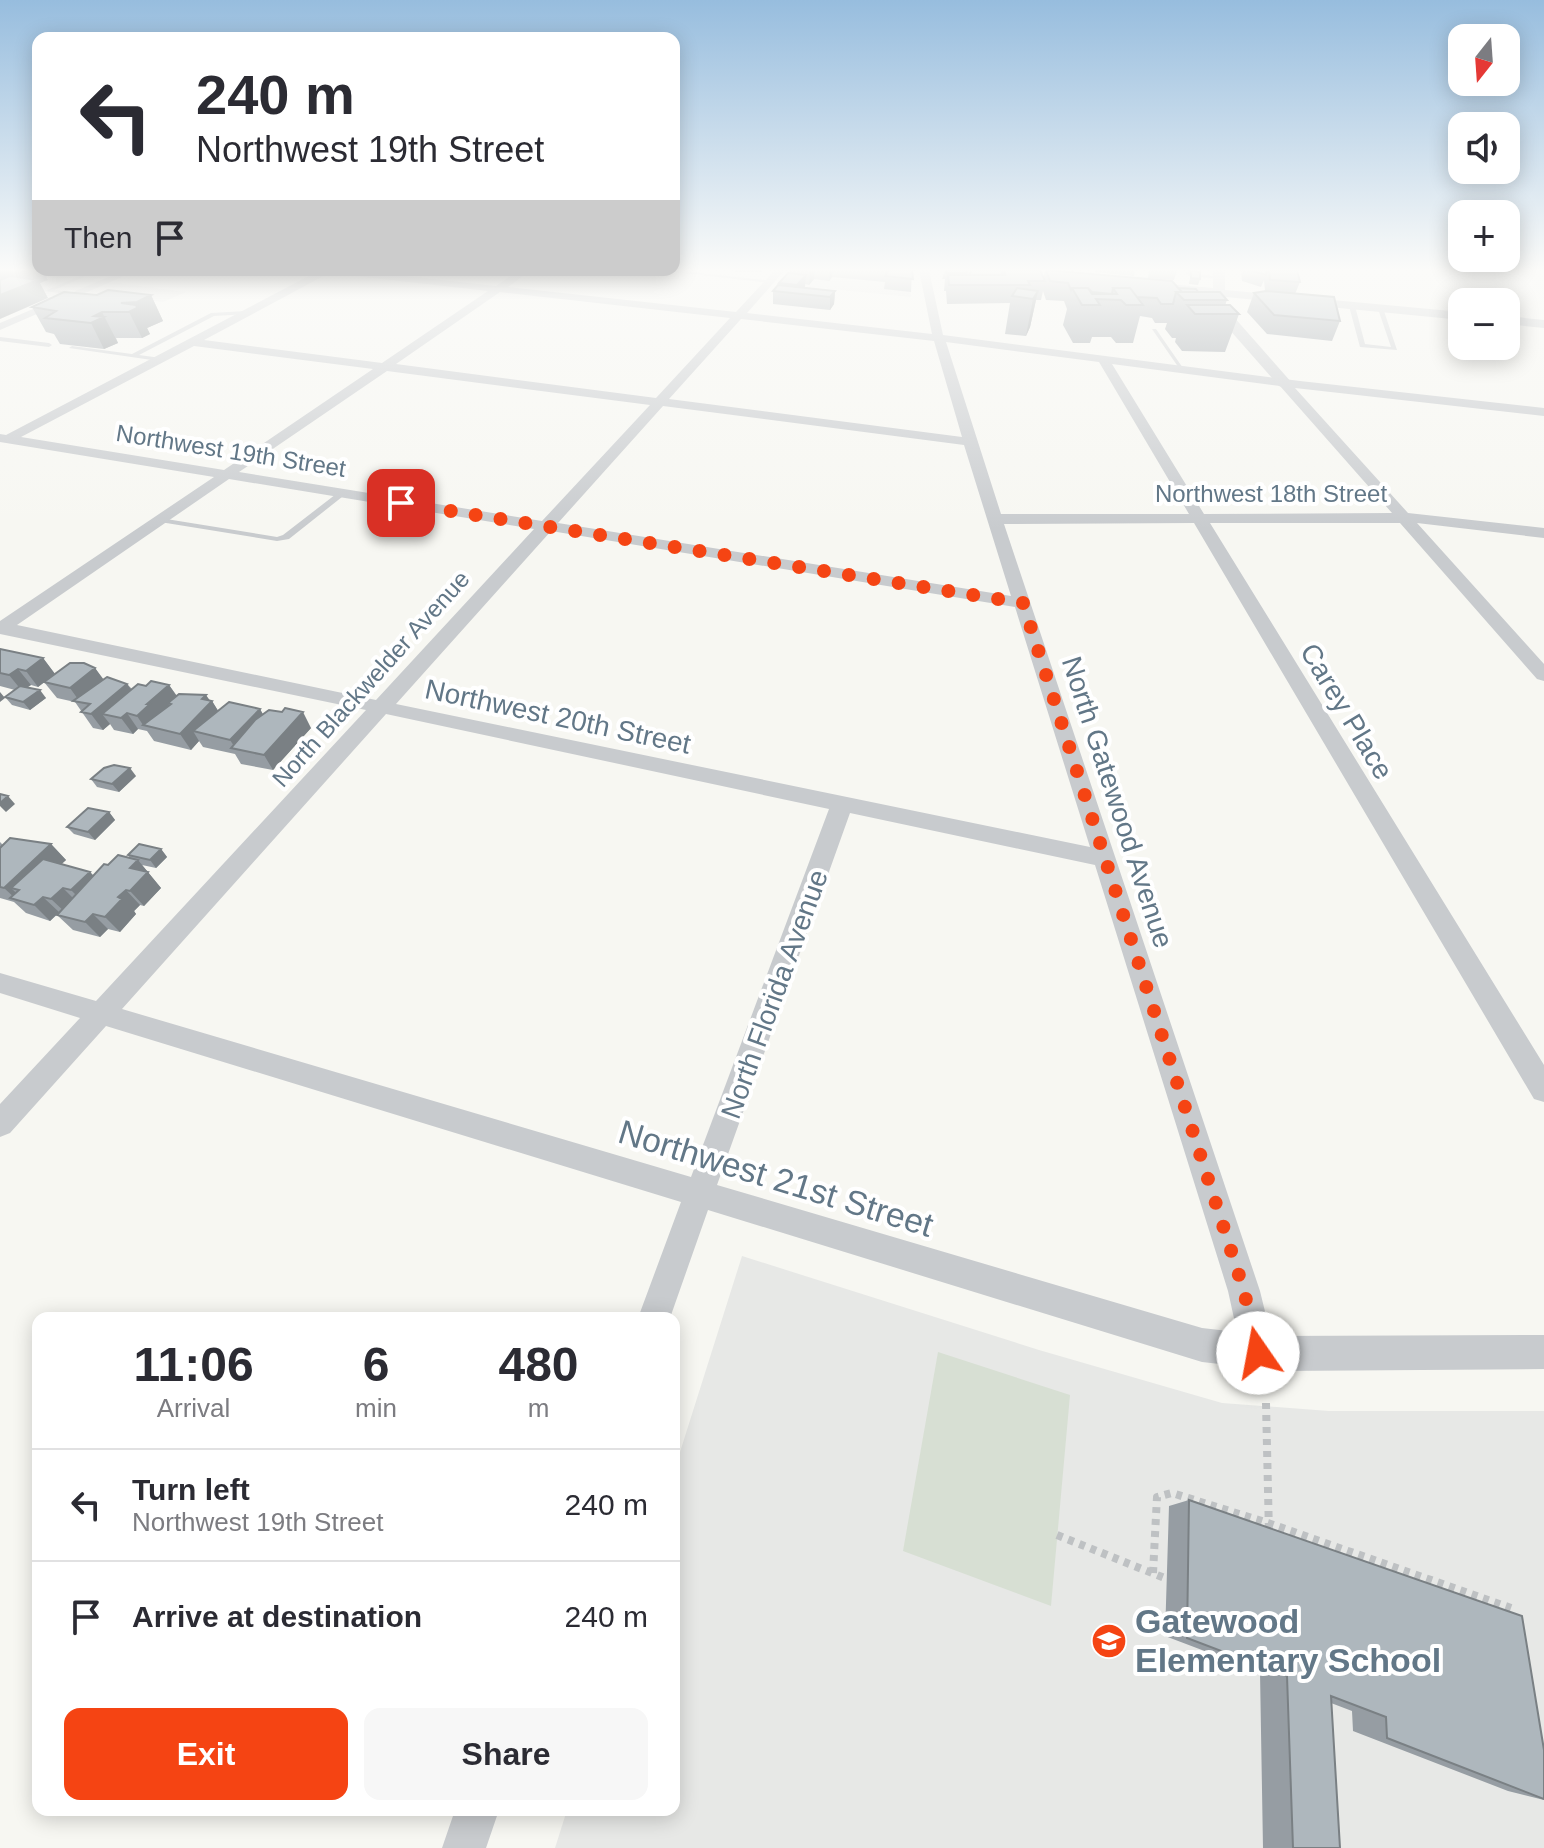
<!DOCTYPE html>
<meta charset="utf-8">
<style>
:root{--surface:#fff;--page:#f7f7f7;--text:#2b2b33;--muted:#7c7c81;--line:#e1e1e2;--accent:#f54413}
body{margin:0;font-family:Helvetica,sans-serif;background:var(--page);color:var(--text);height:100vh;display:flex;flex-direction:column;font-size:30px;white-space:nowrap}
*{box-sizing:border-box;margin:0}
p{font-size:26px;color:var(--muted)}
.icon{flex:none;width:44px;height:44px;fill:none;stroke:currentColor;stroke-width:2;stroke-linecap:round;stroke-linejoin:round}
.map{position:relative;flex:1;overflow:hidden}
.side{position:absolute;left:32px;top:1312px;width:648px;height:504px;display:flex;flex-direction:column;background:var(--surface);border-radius:16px;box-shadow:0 4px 20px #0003}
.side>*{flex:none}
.hud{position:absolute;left:32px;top:32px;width:648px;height:244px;border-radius:16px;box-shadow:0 4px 20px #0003;background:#fff;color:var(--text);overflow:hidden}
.needle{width:52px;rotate:197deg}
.buttons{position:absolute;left:1448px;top:24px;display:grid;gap:16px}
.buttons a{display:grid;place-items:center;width:72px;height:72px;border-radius:16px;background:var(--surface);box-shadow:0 4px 20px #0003;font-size:40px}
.pin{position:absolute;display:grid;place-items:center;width:68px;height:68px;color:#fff;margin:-34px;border-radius:16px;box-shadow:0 4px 12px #0006}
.me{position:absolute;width:88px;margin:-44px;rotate:348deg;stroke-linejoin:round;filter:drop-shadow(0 0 6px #0008)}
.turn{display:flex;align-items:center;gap:28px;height:168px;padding:0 32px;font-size:36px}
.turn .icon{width:104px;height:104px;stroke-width:2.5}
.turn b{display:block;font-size:56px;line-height:68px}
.then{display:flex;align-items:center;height:76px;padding:0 32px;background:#0003;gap:16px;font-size:30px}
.eta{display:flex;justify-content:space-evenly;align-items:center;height:136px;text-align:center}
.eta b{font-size:48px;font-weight:600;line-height:56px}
.primary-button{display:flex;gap:16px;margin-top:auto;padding:16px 32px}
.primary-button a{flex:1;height:92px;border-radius:16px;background:var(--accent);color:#fff;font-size:32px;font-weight:600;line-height:92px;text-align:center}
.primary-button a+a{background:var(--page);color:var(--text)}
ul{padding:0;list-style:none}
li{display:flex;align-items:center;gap:24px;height:112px;padding:0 32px;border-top:2px solid var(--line)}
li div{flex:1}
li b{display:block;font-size:30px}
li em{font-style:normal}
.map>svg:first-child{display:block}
</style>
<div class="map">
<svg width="1544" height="1848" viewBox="0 0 1544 1848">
<rect width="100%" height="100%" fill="#f7f7f2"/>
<!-- built -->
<path fill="#e7e8e6" d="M0 270H117L94 280 186 292 163 302 69 290 0 319Z
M793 270 910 272 911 297 781 284Z
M742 1256 1039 1350 1222 1403 1329 1411H1544V1848H555L567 1810H674V1471Z"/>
<!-- green -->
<path fill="#d7dfd3" d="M938 1352 1070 1395 1051 1606 903 1551Z"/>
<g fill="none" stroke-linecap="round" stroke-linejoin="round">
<!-- path -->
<path stroke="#bec1c3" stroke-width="8" stroke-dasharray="6 6" stroke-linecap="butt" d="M1266 1403 1269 1534
M1057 1535 1167 1579
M1153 1573 1157 1497 1172 1493 1268 1523 1511 1608"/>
<!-- service -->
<path fill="#c8cbce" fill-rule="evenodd" d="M94 270H100L54 290 76 293 78 296 45 291Z
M656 270H673L773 281 770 283Z
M1187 270H1191V273L1222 277 1219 279 1189 276 1186 274Z
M1352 304 1355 306 1365 344 1391 347 1378 309 1383 308 1397 350 1360 347 1349 306Z
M246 311 248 314 214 316 139 355 161 358 159 361 69 348 72 346 132 354 211 313Z
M1152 329H1156L1185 371H1181Z
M0 337 49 343 52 345 49 347 0 341Z
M340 491 347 493 289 539 277 541 160 522 156 520 160 518 277 537 283 535Z"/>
<!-- minor -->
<path fill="#c8cbce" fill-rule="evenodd" d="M125 270H138L0 330V323Z
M320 270H352L496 286 519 270H531L508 287 736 312 775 270H785L747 313 932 334 919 270H929L943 335 1300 381 1544 408V416L1295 388 1408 513 1544 528V538L1417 523 1544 664V681L1537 679 1400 523H1210L1544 1065V1102L1534 1099 1194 523 1004 524 1260 1291 1271 1336 1544 1335V1369L1282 1371 1202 1362 708 1210 670 1318H638L681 1202 106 1026 10 1133 0 1137V1104L80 1018 0 993V973L96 1001 366 710 0 634V621L214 477 0 442V434L6 435ZM329 273 488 291 382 363 204 340ZM500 292 730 318 656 398 396 364ZM741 319 934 341 962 437 669 399ZM946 342 1099 362 1189 514H1001ZM194 346 373 369 224 470 21 437ZM1112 364 1280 386 1392 513 1204 514ZM387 371 650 405 542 521 239 472ZM663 406 964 445 1011 596 558 523ZM229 479 534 529 376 700 17 625ZM551 531 1015 607 1090 847 396 704ZM386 714 829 809 691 1177 122 1009ZM850 813 1095 865 1228 1291 1237 1332 1202 1328 717 1185Z
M455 1810H499L486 1848H442Z"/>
<!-- tertiary -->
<path fill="#c8cbce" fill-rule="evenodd" d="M1213 270H1225V290L1462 312V320L1226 297V308L1292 383 1284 388 1279 386 1214 312 1212 296 1158 291 1152 287 1158 283 1213 288Z
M1506 316 1544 320V328L1506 324Z"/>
</g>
<!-- wall -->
<path fill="#969da3" d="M735 270H763L761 272H735Z
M790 270H912L911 292 884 289 885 282 832 277 829 281 814 279 809 285 805 284 804 288 835 291 834 304 830 310 773 304V291L779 286V283L790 273Z
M945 270H970L969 275 972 270H1040L1043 278 1045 270 1178 288 1227 300 1225 305 1239 314 1225 352 1182 351 1175 342 1176 338H1172L1165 329 1167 323H1155L1152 318 1140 316 1133 343H1116L1111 337H1092L1090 343H1073L1063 325 1067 309 1064 301 1046 300 1043 291 1041 300H1036L1030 327 1026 336 1005 334 1010 303 947 304 946 291H944L945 279H942Z
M1095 270H1135L1134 276 1094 272Z
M1149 270H1177L1174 280 1148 278Z
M1241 270H1297L1300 282 1295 294 1340 321 1332 341 1267 334 1247 312 1254 293 1265 291 1264 280 1261 287 1242 281Z
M1191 271 1200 279 1198 285 1189 284Z
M97 295H151L163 321 147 328 150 334 142 338H116L118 343 104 349 60 344 54 334 46 332 32 307Z
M0 649 43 658 55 674 38 687 31 685 27 687 46 698 30 710 12 705 5 697 15 690 0 686Z
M95 668 103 680 127 684 132 689 146 686 169 685 177 696 212 701 218 711 260 709 263 715 311 728 273 770 241 764 235 754 203 747 199 741 191 750 154 741 147 731 138 729 133 734 114 730 110 724 103 730 93 728 75 702 57 698 44 682Z
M136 776 119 792 97 787 91 779Z
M109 812 115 820 95 840 74 834 67 827Z
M0 842 3 845 51 844 66 860 61 864 90 872 94 876 108 865 130 858 128 855 161 849 167 857 156 868 142 865 161 888 144 906 140 905 134 911 136 914 120 932 108 929 100 937 73 930 57 915 60 912 50 921 26 913 14 902 0 898Z
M1189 1500 1544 1750V1800L1508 1791 1353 1731 1352 1711 1331 1703 1340 1848H1263L1260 1672 1165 1636 1169 1506Z"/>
<!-- shaded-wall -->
<path fill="#7a8084" d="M0 270H46L49 275 46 277 48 280 40 283 48 298 0 319V291L8 292 0 278Z
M810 270H815L814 279 809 285Z
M830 270H833L832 277 829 281Z
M806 275 805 287 799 294H797V285Z
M835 291 834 304 830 310V297Z
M1038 291 1030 327 1026 336 1033 299Z
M151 295 163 321 147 328 150 334 142 338 129 312 121 303Z
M102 312 118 343 104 349 91 323 94 316Z
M43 658 55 674 38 687 26 671Z
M95 668 107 684 80 702 70 688Z
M18 669 31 685 22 691 9 675Z
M127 684 139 700 102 714 110 724 103 730 91 714Z
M169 685 180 701 168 703 171 708 143 725 137 716 147 704Z
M40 690 46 698 30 710 23 702Z
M0 692 5 698 0 702Z
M206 695 211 702 212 701 222 717 193 731 199 741 191 750 180 734 202 699Z
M260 709 269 725 236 749 230 740Z
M303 712 311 728 273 770 264 755Z
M127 713 138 729 133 734 121 718Z
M130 768 136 776 119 792 112 784Z
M8 796 15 804 6 812 0 806V803Z
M109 812 115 820 95 840 88 832Z
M51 844 66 860 27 897 19 890 11 888 24 900H17L4 888Z
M161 849 167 857 156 868 150 860Z
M138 860 161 888 144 906 130 891V868Z
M90 872 104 888 86 905 71 890Z
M63 888 78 903 67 914 51 899Z
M126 890 140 905 134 911 136 914 120 932 105 917 118 897Z
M43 897 59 912 50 921 34 905Z
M93 914 108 929 100 937 85 922Z"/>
<!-- building -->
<path fill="#aeb7bd" stroke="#7a8084" stroke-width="2" d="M886 270H912L913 279 885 276 889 270Z
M947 270H968L966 273H947Z
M972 270H1001L1002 275H969Z
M1004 270H1040L1045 281H1028L1030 285H949L948 275H1005Z
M1046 270 1172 281 1182 292H1176L1173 304H1161L1157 298 1137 297 1130 288H1113L1112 294 1092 292 1088 288H1072L1071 290 1068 283 1050 281Z
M1250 270H1266V275Z
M1269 270H1297L1300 282 1270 280Z
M1191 271 1200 272V279L1191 278Z
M788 273 806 275 797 285 779 283Z
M10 276 38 280 0 295V280Z
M778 285 835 291 830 297 773 291Z
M1017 288 1038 291 1033 299 1012 296Z
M1072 288H1088L1092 294H1117L1113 288H1130L1143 305H1126L1121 300 1096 299 1100 305H1082Z
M1178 288 1196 289 1198 292H1182Z
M108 290 151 295 137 302 121 303 136 305 137 308 129 312H102L94 316 104 317 91 323 45 318 56 311 32 307 64 292 97 295Z
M1266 291 1334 297 1340 321 1274 315 1254 293Z
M1176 292H1220L1227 300H1184Z
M1187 305H1230L1239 314H1195Z
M0 649 43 658 26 671 18 669 9 675 0 673Z
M70 663H84L95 668 70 688 44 682Z
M107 677 127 684 91 714 81 712 90 704 73 701Z
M151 681 169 685 147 704H150L137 716 127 713 121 718 102 714 138 684 146 686Z
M20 686 40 690 23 702 5 697Z
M179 694 206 695 202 699 212 701 180 734 143 725 171 704 168 703Z
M229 702 260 709 230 740 193 731Z
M285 708 303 712 264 755 231 748 255 720 269 710 282 712Z
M114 765 130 768 112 784 91 779 104 768Z
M0 794 8 796 0 803Z
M88 808 109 812 88 832 67 827Z
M10 838 51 844 4 888 0 887V848Z
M139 844 161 849 150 860 128 855Z
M118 855 138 860 130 868 148 872 130 891 126 890 118 897 122 899 105 917 93 914 85 922 57 915 104 864 108 865Z
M43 859 90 872 71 890 63 888 51 899 43 897 34 905 10 898 19 890 11 888Z
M1189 1500 1522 1616 1544 1750V1799L1387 1738 1386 1717 1331 1696 1340 1848H1293L1287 1676 1187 1638Z"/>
<!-- sky -->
<linearGradient id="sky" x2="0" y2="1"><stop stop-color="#97bdde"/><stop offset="0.51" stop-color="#fbfbf9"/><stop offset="1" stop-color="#fbfbf9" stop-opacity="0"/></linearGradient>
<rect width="1544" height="529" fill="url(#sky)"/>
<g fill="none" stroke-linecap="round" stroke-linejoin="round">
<!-- route -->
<path stroke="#f54413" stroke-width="14" stroke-dasharray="0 25.2" d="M401 503 1023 603 1244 1291 1258 1353"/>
</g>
<!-- icons -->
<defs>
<symbol id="school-disc" viewBox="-11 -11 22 22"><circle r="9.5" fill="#f54413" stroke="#fff"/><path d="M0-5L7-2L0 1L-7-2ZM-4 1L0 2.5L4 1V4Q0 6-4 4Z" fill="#fff"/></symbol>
</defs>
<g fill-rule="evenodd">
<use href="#school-disc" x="1089" y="1621" width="40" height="40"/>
</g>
<g text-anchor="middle" stroke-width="8" stroke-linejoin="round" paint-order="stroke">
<!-- far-street labels -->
<g font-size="24" fill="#627787" stroke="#fff">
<text transform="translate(231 451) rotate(9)" y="8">Northwest 19th Street</text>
<text x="1271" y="502">Northwest 18th Street</text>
<text transform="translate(371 679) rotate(-48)" y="8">North Blackwelder Avenue</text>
</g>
<!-- street labels -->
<g font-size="28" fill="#627787" stroke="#fff">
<text transform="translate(1347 711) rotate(59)" y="10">Carey Place</text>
<text transform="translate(558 716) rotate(12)" y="10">Northwest 20th Street</text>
<text transform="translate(1118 802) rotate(72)" y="10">North Gatewood Avenue</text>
<text transform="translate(774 994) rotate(-70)" y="10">North Florida Avenue</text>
</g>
<!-- near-street labels -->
<g font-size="34" fill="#627787" stroke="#fff">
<text transform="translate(776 1178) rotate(17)" y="12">Northwest 21st Street</text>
</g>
<!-- near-poi labels -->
<g font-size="34" font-weight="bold" fill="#627787" stroke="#fff" text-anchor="start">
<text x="1135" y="1633">Gatewood<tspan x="1135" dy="39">Elementary School</tspan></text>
</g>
</g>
</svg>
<div class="buttons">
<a><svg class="needle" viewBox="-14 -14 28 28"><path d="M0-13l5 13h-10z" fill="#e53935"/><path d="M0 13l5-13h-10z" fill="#7c7c81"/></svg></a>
<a><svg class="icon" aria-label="sound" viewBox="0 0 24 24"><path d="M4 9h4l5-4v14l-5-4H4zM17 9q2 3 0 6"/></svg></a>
<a>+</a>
<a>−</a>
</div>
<div class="pin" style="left:401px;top:503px;background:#d93025"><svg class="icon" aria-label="arrive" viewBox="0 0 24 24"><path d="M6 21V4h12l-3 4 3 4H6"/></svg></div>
<svg class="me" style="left:1258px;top:1353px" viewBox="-20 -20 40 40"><circle r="19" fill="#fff"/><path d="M0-13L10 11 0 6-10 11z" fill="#f54413"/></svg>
<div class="hud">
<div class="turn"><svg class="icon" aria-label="left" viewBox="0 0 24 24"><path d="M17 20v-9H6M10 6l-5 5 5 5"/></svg><div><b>240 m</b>Northwest 19th Street</div></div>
<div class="then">Then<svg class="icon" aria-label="arrive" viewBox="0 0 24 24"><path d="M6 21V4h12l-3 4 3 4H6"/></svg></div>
</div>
<section class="side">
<div class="eta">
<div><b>11:06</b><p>Arrival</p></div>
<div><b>6</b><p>min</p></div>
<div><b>480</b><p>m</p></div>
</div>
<ul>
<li><svg class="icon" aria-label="left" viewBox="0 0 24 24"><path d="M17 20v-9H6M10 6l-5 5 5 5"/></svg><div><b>Turn left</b><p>Northwest 19th Street</p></div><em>240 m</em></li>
<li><svg class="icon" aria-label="arrive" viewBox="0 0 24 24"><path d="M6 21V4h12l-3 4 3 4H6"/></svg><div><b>Arrive at destination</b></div><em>240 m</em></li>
</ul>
<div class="primary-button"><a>Exit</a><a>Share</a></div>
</section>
</div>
